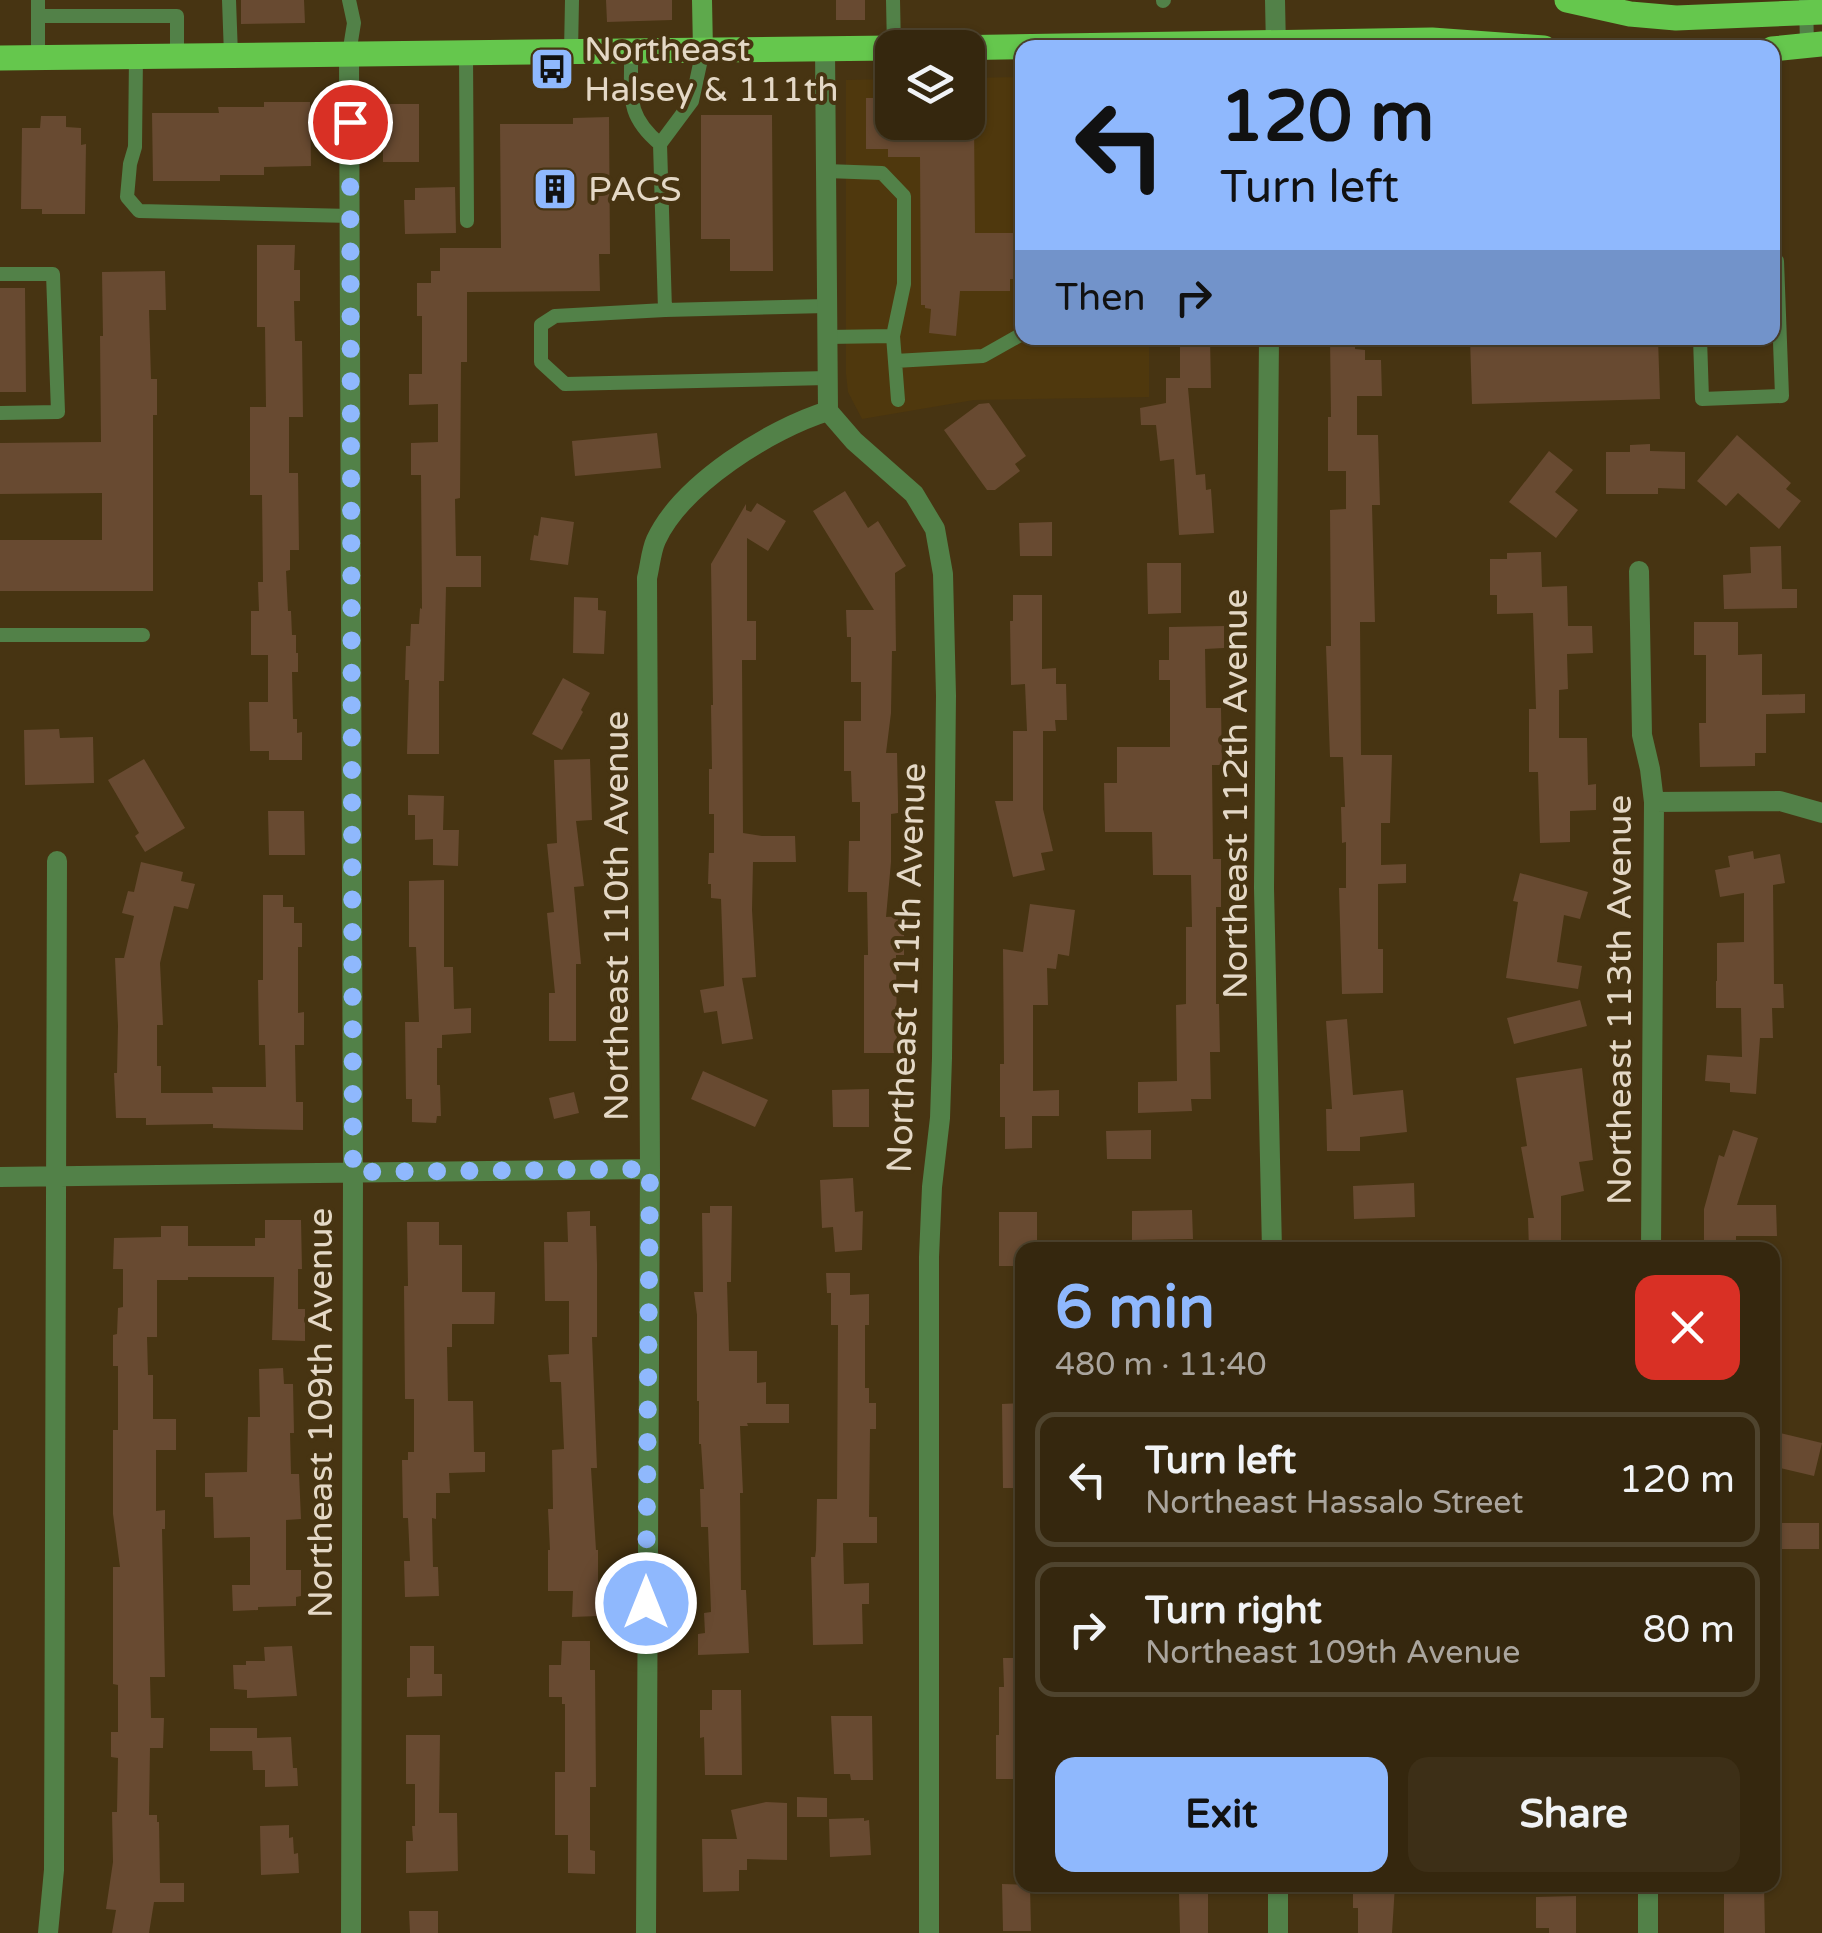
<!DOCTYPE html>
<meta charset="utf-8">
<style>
:root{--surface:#35270e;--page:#3d2f17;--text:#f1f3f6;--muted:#aaa59e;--line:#4f442e;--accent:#8fb8fd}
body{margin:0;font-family:"Varela Round",sans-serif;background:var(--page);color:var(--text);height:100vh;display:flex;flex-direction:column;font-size:38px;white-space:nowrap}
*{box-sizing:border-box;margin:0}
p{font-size:32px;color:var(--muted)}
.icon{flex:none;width:55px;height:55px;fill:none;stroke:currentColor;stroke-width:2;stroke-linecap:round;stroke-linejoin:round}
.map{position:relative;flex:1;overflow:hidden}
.details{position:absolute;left:1015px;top:1242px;width:765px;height:650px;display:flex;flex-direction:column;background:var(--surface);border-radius:20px;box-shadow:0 2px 8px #0004,0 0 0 2px var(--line)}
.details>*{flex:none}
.hud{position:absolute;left:1015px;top:40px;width:765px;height:305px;border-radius:20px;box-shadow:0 2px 8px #0004,0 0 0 2px var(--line);background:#8fb8fd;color:#111;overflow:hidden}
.controls{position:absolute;left:875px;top:30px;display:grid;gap:20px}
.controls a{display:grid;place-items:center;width:110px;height:110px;border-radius:20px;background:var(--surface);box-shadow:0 2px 8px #0004,0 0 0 2px var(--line);font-size:50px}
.pin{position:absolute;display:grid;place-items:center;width:85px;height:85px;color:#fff;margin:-42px;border:5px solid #fff;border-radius:50%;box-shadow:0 2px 10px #0007}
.me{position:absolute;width:110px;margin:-55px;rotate:0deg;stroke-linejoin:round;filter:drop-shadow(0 0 8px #0008)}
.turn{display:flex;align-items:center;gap:35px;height:210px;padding:0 40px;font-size:45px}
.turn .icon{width:130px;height:130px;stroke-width:2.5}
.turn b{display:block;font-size:70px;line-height:85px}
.then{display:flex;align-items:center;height:95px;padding:0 40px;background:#0003;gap:20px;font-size:38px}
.round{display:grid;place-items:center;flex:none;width:105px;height:105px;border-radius:20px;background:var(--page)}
.overview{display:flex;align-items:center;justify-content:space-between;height:170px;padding:0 40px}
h1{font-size:60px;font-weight:800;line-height:75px;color:var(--accent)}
.button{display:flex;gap:20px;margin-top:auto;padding:20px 40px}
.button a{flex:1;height:115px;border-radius:20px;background:var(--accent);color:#111;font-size:40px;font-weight:800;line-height:115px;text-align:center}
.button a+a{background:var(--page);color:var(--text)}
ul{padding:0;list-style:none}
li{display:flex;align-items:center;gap:30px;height:135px;margin:0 20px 15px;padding:0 20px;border:5px solid var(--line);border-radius:20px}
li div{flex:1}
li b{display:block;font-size:38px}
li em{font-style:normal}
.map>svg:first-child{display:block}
</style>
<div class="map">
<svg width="1822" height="1933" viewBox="0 0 1822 1933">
<rect width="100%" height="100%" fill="#473412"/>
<!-- built -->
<path fill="#4f380d" d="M1022 77V338H1149V397L974 400 862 419 848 392 846 374V80L892 79V122H968V78Z"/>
<!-- building -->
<path fill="#684a31" d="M241 0H304L305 23 241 24Z
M606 0H672V20L607 22Z
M836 0H865V20H836Z
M866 98H892V122H974L975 233H1022V279H1010V291H960L956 336 929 333 931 309 925 308V305H921L920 157H888V149H866Z
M264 102H310L311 166 264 167V175H220V181H153L152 113H219L218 107H264Z
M383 104H419V162H383Z
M701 115H772L773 271H730V239H701Z
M41 116H66V127L81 128V145L86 144 85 214H42V209H21L22 128H40Z
M609 117 610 254H599L600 291 467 292V362H461L460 498 455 499 456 556H481V587H446L444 681H439V754H407L409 680H405L406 646H410L411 624H419L420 608 422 609 421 475H411V443L438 442V404L409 405V374H422V316H417V283H431V271H440V248H501L500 124H573V118Z
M455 187 456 233 405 234 404 200H415V188Z
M257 245H295L294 270H300V301H294L295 341H302L303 417H289V473H298L299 550H290V570L286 571 288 611H291L292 635H296V653H298V672H292L293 719H297V733L302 732V760H269V751H250L249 702H268V655H251V611H259L258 582H263L262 495H250V407H266L265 327H257Z
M165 271 166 310H149L151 379H157V415H153V591H0V540H102V493L0 494V443L101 442 100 336H103L102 272Z
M0 288H25L26 392H0Z
M1180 338H1210L1211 388H1188L1196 475 1205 474 1206 490 1211 489 1214 533 1179 535 1174 459 1160 461 1156 425H1141L1140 408 1166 403V378H1180Z
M1330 338H1355V349L1365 350V360H1381L1382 396H1357V435H1378L1380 505H1372L1375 622H1360L1361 755H1392L1390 823H1381V865L1406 864V883L1378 884V949H1383V993L1342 994 1339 888H1346V842L1342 843 1341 807H1345L1343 757H1330L1326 646H1331L1330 510 1346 509V471H1328V417H1331Z
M1470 338H1658L1660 399 1472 404Z
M989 403 1026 456 1015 464 1020 471 995 490H987L944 430 979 404Z
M657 433 661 468 575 476 572 441Z
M1737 435 1791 483 1786 489 1801 501 1779 529 1738 493 1726 506 1697 481Z
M1650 444V451L1685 452V489L1658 488V494H1606V452H1630V445Z
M1549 451 1573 470 1555 492 1578 510 1556 538 1509 502Z
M845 491 868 528 878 521 906 566 895 573 896 651H892L891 713 886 753H897L898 801V813L891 814V862L886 917 904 916V955H896L897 1053H864V955H868L867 892H848L849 841H860V802H852L851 771H844V721H861V682H851V637H847L846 610H874L813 511Z
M757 503 786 521 768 551 747 538V621H756V660H742L743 833 762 836H795L796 862H753L752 910 756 977 742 978 753 1039 722 1044 717 1011 704 1013 700 990 724 986 721 899 711 898V884H708L709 853H714V814H709V769H712L711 705H713L711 564 746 504V510L751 512Z
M541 517 574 522 568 565 530 560 534 535 538 536Z
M1052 522V556H1020L1019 523Z
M1781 546 1782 589H1797V608L1724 609 1723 575 1751 573 1750 547Z
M1541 552 1542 587 1567 586 1568 626H1592L1593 653 1567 654 1568 689 1559 690V738H1587L1588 785 1596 784V810L1570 811V842L1540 843 1538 772H1529V709H1536L1533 613 1497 614V595H1490V559H1507V553Z
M1147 563H1181V613L1148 614Z
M1013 595H1042V669L1056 668V684H1066L1067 720H1055L1056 731H1043V809L1053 851 1041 853 1045 870 1013 877 995 801H1013V731H1027L1025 684 1011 685 1010 621H1013Z
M574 597 598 598V610L606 611 604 654 573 653Z
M1694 622H1738V655L1762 654V695L1805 694V713L1766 714V753H1755V766L1700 767 1699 723H1706V655H1694Z
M1224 626V648L1205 649 1206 708H1221L1222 765H1212L1213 859H1221V907H1216V1004H1219L1220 1052H1210L1211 1099H1191L1192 1111 1138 1113V1082L1177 1081 1176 1005 1186 1004V927H1192L1191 875H1153L1152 832H1105L1104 783H1117V747H1170V680H1159V660H1169V627Z
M563 678 590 693 581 710 583 712 562 750 532 734Z
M59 729 60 738 93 737 94 783 25 785 24 730Z
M144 759 185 828 145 852 135 836 139 833 108 780Z
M590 759 592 820 576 821 584 886 574 887 581 964H576V1041H549V993H555L547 913 554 912 547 844 557 843 554 760Z
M408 795 444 796 443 830H459L458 866 433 865V839L415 840V815H408Z
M268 811H304L305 855H269Z
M1753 851 1754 859 1780 854 1785 883 1773 885 1774 984H1783L1784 1008H1772L1773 1038H1760L1756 1094 1730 1092V1083L1705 1081 1707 1055 1742 1057 1741 1008H1716V981H1717V943L1744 942V893L1720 897 1715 870 1730 867 1728 856Z
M141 862 183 872 181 881 195 884 188 909 174 906 160 963 163 1025H157V1066H161V1093H213L212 1087H266L265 1045H259L258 980H263V895H283V907H294V923H302V947H298V1013L304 1012V1045H295L296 1102H303V1130L213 1128V1124L146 1125V1118H116L114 1073H117L118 1026 115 958H124L134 916 122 913 128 891 134 892Z
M1520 873 1588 892 1580 919 1564 915 1557 962 1582 966 1578 989 1506 978 1518 902 1513 901Z
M444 880V967H453L454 1009 471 1008V1033L442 1035V1048H437V1085H440L441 1116H437L436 1123 412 1122V1099H406L405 1022H419L416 947H409V881Z
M1030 904 1075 910 1069 956 1058 954 1056 969 1047 968 1048 1005H1033V1091L1059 1090V1116H1032V1148L1005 1149V1117H1000V1064H1004L1003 949 1023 952Z
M1580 1000 1587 1026 1514 1044 1507 1018Z
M1347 1019 1353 1095 1403 1090 1407 1132 1360 1137V1151H1327L1326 1109H1332L1326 1021Z
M1582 1068 1593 1160 1579 1162 1584 1191 1561 1196V1250H1529L1528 1218H1534L1521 1147 1527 1146 1516 1078Z
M703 1071 768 1100 755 1127 691 1099Z
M869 1089V1127H833L832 1090Z
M574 1092 579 1113 554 1119 549 1098Z
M1151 1130V1159H1107L1106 1131Z
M1733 1130 1758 1138 1737 1205H1776L1777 1236H1736V1250H1704V1209L1719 1155 1724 1157Z
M853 1178 855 1212 863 1211 862 1250 835 1252 833 1227 822 1228 820 1180Z
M1414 1183 1415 1217 1354 1219 1353 1186Z
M710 1206H732L731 1277V1282H727L729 1351H757V1383L766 1382V1404H789V1423H747L748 1426H740L743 1493H740L741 1590H746L749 1653 698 1655V1634L705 1633 704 1613 711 1612 708 1527H701L700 1489H704L701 1444H699V1401H697V1315L694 1292H703L702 1213H710Z
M1192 1210 1193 1239 1132 1240V1211Z
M590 1211V1226H596L597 1264V1337H592L597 1468H591L596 1550H598V1616L572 1617 573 1591H548V1550H550L548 1509H553L552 1450 564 1449 561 1382H550L548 1355 569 1354V1301H545L544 1242H568L567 1212Z
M999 1212H1037V1250H1022V1266H999Z
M265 1220H301L302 1269H298V1309H305V1341L272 1340 274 1277H188V1280H157V1337H147L148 1375H153V1419H176V1450H156V1511L165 1510V1529H162L165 1677H150L151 1718H164L163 1748H150L149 1815H157V1822H159L160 1883H184V1902H154L149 1933H112L116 1910 106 1909 113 1862 112 1812H117L118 1758 111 1757V1732H118V1685L113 1684V1567H120L113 1514V1430H118V1366H113V1335L117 1334 118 1308 123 1307V1269H113L114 1238 161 1237V1226H188V1246H255V1238H265Z
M407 1222H439V1245H462V1292H495L494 1324H452V1347H447L448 1401H473L474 1452H485V1472L449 1473 450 1493H436V1519L432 1518 433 1567H438L439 1596 405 1597 404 1561H410L408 1518H403L402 1460H408V1452H414V1399H405L404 1286H408Z
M826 1273H850V1295L869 1294V1325H865V1388H869V1403H876V1429H870L869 1517H877V1543H843L844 1584 869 1583V1604H862L863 1644 813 1645 811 1557H815L816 1550 817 1499H837L838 1325H831V1293H827Z
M283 1368 284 1384H293L294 1433H290L291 1474H299L301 1519 286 1520V1570H301V1596L296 1597V1606L258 1607V1610L233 1611 232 1585H250V1537L214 1538 213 1497H205V1473L247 1472 248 1417H260L259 1369Z
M1022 1403V1488H1003L1002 1404Z
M1772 1431 1822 1443 1814 1476 1772 1466Z
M1777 1523H1819V1549H1777Z
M562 1641H590V1670H595L596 1787H590V1850L595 1851V1874L568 1873V1835H555V1772H565V1704H562V1697H549V1665H561Z
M292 1646 297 1696 247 1698V1690L234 1689 233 1665H246V1661H265L264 1647Z
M410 1646H434V1674H442V1696L407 1697V1678H410Z
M1003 1658H1022V1779H996V1735H999V1687H1004Z
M712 1690H741L742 1775H705L704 1737 700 1738V1710H712Z
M831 1716H872L873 1780H851L850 1774H834Z
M210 1728H257V1738L291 1737 293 1768H297L298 1786 265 1787V1770H253L252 1751H210Z
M406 1735H440L439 1813H457L458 1871 406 1873V1841H413L412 1826H415V1784H406Z
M797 1797 827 1798V1817H797Z
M766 1802 787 1803V1860L747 1859V1870H739V1891L703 1892 702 1839H737L731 1810Z
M864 1818V1821L869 1820 871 1855 830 1857 829 1819Z
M289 1825V1838L293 1837 294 1854 298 1853 299 1873 261 1875 260 1826Z
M1002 1884 1030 1885 1031 1931H1003Z
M1353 1885H1395L1392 1933H1358V1908H1353Z
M1724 1885H1764L1765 1933H1724Z
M1208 1892V1933H1180L1179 1893Z
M1576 1896V1933H1549V1928H1536V1897Z
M409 1911H438V1933H410Z"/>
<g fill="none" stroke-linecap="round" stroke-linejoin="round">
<!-- lane -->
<path stroke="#528148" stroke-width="14" d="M229 0 231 55
M349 0 354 23 349 54
M893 0 894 48
M1806 0 1807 46
M1163 1 1164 0
M38 16H177V55
M631 51C632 94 624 114 660 144
M571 52 572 0
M466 53 467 221
M136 56 135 147 130 164 127 197 139 211 351 216
M38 57V0
M826 171 882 173 904 196V284L893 336
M0 274H53L58 412 0 413
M827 306 665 310 555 316 541 325V362L565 384 828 378
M665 310 660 144 692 101 703 50
M827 337 893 336 898 400
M1700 338 1702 399 1782 396 1777 261 1772 262
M895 361 983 356 1022 334
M0 635H143"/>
<!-- street -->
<path stroke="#528148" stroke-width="20" d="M1275 0 1276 48
M825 49 828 411 854 441 914 494 935 529 943 574 946 696 942 1058 940 1118 932 1187 929 1257V1933
M349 54 353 1171 351 1933
M1269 338 1264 888 1272 1250
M1639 571 1642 735 1650 769 1654 802 1651 1250
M1654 802 1780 801 1822 813
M0 1177 650 1169
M1278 1885V1933
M48 1933 54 1870 57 861
M646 1933 650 1169 647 578C650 566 651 551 656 540 682 484 770 429 828 411
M1648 1933V1885"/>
<!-- secondary -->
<path stroke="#5ea94c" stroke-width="20" d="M702 0 703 50"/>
<!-- primary -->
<path stroke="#65c74d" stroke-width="25" d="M1567 0 1630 14 1676 18 1822 12
M944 48 1432 40 1544 48
M1772 49 1822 44
M0 58 892 48"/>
</g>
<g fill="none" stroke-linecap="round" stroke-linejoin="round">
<!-- route -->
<path stroke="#8fb8fd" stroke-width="18" stroke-dasharray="0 32.4" d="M350 122 353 1172 650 1169 646 1603"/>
</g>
<!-- icons -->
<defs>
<symbol id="bus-square" viewBox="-11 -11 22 22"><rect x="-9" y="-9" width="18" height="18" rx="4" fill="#8fb8fd" stroke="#473412"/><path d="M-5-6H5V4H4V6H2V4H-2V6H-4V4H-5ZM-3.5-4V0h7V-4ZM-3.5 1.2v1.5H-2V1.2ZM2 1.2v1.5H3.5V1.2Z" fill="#111"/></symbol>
<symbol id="building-square" viewBox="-11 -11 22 22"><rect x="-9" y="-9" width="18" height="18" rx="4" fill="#8fb8fd" stroke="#473412"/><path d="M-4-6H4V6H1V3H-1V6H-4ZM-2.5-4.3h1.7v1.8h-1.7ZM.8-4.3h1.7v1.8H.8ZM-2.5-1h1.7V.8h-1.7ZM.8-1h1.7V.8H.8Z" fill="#111"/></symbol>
</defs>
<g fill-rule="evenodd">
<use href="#bus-square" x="527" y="44" width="50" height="50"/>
<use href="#building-square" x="530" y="164" width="50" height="50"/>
</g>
<g text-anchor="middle" stroke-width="8" stroke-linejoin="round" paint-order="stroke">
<!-- poi labels -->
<g font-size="35" fill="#e4d8c6" stroke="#473412" text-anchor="start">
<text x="584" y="61">Northeast<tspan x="584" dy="40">Halsey &amp; 111th</tspan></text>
<text x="588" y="201">PACS</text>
</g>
<!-- street labels -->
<g font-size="35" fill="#e4d8c6" stroke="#473412">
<text transform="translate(1235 794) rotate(-90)" y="12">Northeast 112th Avenue</text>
<text transform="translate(616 916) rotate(-90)" y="12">Northeast 110th Avenue</text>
<text transform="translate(906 968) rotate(-88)" y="12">Northeast 111th Avenue</text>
<text transform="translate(1619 1000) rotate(-90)" y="12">Northeast 113th Avenue</text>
<text transform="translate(320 1413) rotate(-90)" y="12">Northeast 109th Avenue</text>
</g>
</g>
</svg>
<div class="controls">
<a><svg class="icon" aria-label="layers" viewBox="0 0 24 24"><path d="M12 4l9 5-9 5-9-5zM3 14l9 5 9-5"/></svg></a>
</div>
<div class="pin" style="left:350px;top:122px;background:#d93025"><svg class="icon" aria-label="arrive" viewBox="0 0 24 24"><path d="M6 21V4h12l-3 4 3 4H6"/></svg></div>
<svg class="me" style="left:646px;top:1603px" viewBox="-20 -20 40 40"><circle r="17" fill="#8fb8fd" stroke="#fff" stroke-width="3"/><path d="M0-11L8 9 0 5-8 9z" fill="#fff"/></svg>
<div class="hud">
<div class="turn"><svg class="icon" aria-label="left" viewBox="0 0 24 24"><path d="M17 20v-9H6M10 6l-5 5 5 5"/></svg><div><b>120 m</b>Turn left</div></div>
<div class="then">Then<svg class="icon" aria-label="right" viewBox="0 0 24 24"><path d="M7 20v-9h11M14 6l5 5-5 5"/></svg></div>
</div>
<section class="details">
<div class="overview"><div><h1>6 min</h1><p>480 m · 11:40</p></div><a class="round" style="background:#d93025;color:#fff"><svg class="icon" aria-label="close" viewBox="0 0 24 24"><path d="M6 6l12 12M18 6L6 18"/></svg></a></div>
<ul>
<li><svg class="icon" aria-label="left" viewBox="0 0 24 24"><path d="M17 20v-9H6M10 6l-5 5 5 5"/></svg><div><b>Turn left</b><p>Northeast Hassalo Street</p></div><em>120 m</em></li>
<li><svg class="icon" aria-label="right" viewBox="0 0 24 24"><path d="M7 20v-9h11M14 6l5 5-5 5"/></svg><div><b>Turn right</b><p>Northeast 109th Avenue</p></div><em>80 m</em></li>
</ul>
<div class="button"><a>Exit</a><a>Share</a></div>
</section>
</div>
